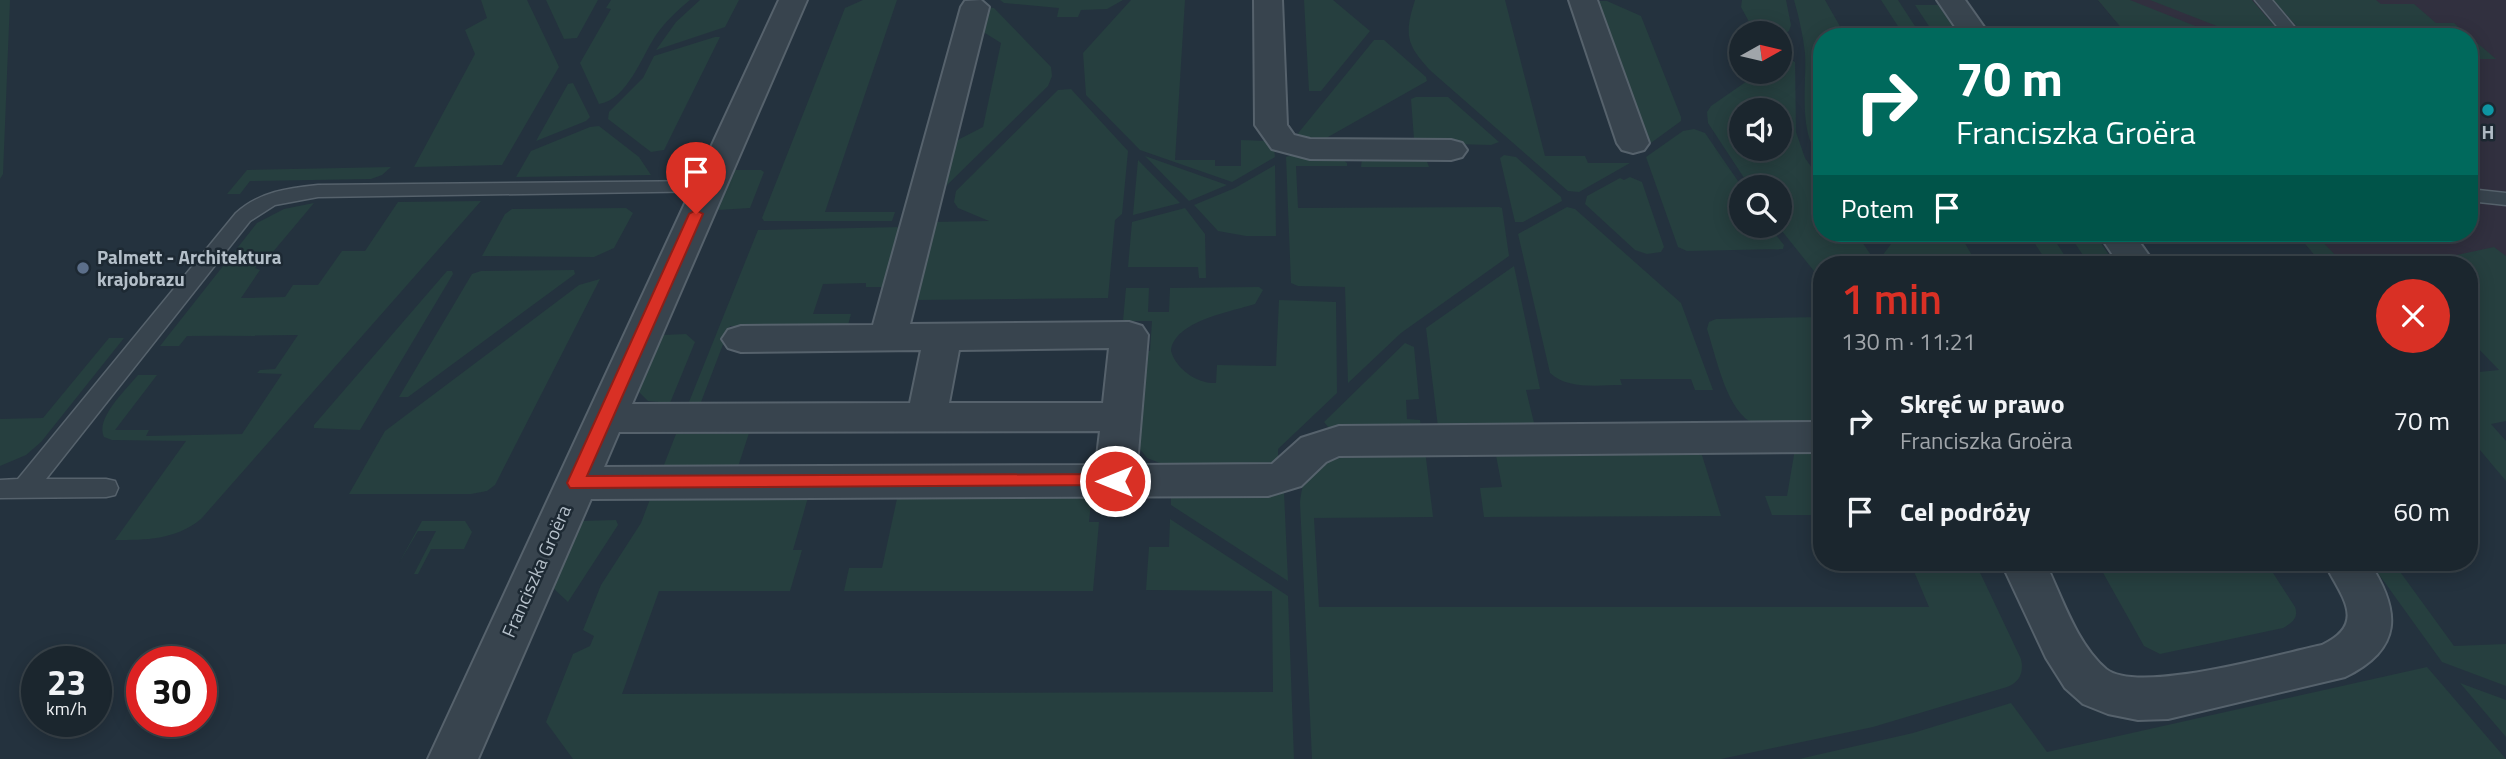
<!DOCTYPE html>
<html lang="pl">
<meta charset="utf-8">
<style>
:root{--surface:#1b262e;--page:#242e36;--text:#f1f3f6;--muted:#a0a5aa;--line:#39434a;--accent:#d93025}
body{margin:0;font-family:"Titillium Web",sans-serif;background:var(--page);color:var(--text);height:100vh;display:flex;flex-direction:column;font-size:26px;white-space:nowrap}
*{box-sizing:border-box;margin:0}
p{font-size:23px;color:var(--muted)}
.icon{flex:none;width:38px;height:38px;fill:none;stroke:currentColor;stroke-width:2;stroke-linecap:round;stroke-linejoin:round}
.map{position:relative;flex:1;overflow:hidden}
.panel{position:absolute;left:1813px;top:256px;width:665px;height:315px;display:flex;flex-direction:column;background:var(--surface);border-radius:28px;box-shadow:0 4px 18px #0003,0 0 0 2px var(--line)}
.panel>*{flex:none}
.hud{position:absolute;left:1813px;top:28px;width:665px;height:214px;border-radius:28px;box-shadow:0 4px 18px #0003,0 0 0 2px var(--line);background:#00695c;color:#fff;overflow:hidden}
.needle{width:46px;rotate:82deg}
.fabs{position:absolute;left:1729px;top:21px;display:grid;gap:14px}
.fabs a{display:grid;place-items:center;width:63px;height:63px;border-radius:50%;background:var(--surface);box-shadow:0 4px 18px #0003,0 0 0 2px var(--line);font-size:35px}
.speed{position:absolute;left:21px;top:646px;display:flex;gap:14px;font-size:35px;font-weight:700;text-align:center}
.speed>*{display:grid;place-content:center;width:91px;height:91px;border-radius:50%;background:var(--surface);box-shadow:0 4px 18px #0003,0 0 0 2px var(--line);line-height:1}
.speed small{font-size:18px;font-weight:400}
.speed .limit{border:10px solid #d22;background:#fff;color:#111}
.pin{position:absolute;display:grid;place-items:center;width:60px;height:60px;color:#fff;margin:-72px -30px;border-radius:50% 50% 50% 0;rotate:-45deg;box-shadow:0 0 7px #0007}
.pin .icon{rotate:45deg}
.me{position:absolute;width:77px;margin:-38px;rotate:270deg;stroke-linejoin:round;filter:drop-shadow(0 0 5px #0008)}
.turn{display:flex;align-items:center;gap:24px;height:147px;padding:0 28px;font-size:32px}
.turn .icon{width:91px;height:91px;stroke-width:2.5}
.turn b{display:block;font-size:49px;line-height:60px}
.then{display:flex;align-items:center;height:66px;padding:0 28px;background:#0003;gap:14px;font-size:26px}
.round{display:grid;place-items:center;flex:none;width:74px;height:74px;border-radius:37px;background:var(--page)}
.overview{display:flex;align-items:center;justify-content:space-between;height:119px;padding:0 28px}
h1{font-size:42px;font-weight:600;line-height:52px;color:var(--accent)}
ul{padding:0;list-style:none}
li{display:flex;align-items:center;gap:21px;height:91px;padding:0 28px}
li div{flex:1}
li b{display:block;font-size:26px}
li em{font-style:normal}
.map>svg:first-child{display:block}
</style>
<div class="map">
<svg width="2506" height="759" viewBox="0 0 2506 759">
<rect width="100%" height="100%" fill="#24323e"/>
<!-- medical -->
<path fill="#31303f" d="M2098 0H2506V305L2469 264H2322L2296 233H2469V37H2129Z"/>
<!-- green -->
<path fill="#263f3f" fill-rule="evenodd" d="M0 0H10L3 174 0 179Z
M481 0H527L559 67 502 165 414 167 475 54 465 30 487 18Z
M546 0H598L577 38 564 39Z
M611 0H690C678 10 665 22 656 35 642 56 627 100 599 104L580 63 611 9 606 8Z
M700 0H739L725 27 656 50 676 22Z
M863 0H897L825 212H895L892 221H764L762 218 845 8Z
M1000 0H1123L1107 9 1081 10 1078 17H1057L1059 8 1004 3Z
M1131 0H1185L1175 160H1215V166H1241V140L1267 141 1274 148 1275 157 1232 182 1140 150 1086 95 1083 53Z
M1304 0H1333L1370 31 1321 91H1309Z
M1415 0H1505L1545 156H1585L1588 163H1630L1579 192 1568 191 1432 72C1406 45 1404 35 1415 0Z
M1742 0H1786L1791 25 1789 31 1780 37V33H1755L1741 7Z
M1794 0H1825L1846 37H1822V158C1797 138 1807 83 1805 53 1803 36 1799 17 1794 0Z
M1881 0H1898L1922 37H1905Z
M2098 0H2130L2223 37H2129Z
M2150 0H2252L2284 37H2245Z
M2273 0H2376L2381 4H2414L2436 23H2454L2496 59H2469V37H2306Z
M1598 1H1607L1641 16 1681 117V121L1644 148Z
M1915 5H1938L1960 37H1936Z
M986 7 994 8 1051 67 1052 76 1048 86 944 188 948 145 983 127 1001 43 977 28Z
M715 37H720L664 150 651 152 608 119 609 112 643 78 654 56Z
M1374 40H1384L1426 77 1427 81 1321 141 1295 137Z
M1788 58 1795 62 1796 132 1805 158 1822 182V233H1856L1877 264H1822V281L1778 226H1780V187H1750L1708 123 1707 112 1711 106 1760 72H1780V59ZM1780 110V149H1741V110Z
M573 83 590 117 586 121 536 141 568 84Z
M1071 89 1128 151 1122 214 1115 220 1108 298 914 300 931 222 989 221 958 208 954 202 956 191 1058 90Z
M1416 97H1448L1499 142 1491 145 1418 143 1414 139 1411 99Z
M599 126 639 157 651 175 516 177 531 151 590 127Z
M1694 129 1705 133 1742 187 1741 226H1769L1784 245 1783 249 1687 251 1678 247 1646 157 1683 131Z
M1292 155H1337L1347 163V166H1296L1298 208 1499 207 1502 208 1509 256 1401 333 1348 383 1345 287 1298 286 1291 283 1286 157Z
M1504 155 1516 157 1561 197 1562 201 1523 222H1515L1500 158Z
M1145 156 1227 185 1189 201Z
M1362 158 1426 159 1429 167H1361Z
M1138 160 1180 203 1133 215Z
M1275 165 1276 236H1246L1218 231 1194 205 1235 188Z
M391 167 382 175 371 179 250 181 240 194H227L247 170Z
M735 170H761L764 172 750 208 717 210Z
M1630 177 1642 182 1664 247 1661 252 1647 254 1635 250 1585 204 1587 196 1620 178 1624 180Z
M481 201 201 519C175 540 146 540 115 540L186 441 112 440 104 437C95 418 126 390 138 375H157L115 430H149L146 436 242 434 282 374 257 373 260 370 275 369 298 335 187 336 179 346H160L257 223 284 209 314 203 272 253 263 256 255 268 260 270 241 298 285 297 293 285H318L342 251H365L398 202Z
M1567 207 1575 209 1681 303 1713 390H1695L1691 379H1620L1622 385C1599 385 1568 390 1550 373L1518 234Z
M626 208 633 213 614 248 594 257 482 256 505 214 512 209Z
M1185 208 1205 234 1206 278H1199L1198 267H1128L1132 222Z
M903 227 887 287H866V283L823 284 813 314H851L848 325 730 326 701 402H689L758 230Z
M1895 233H1959L1977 264H1888L1882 256 1894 240Z
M2028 233H2050L2065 256H2043Z
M2068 233H2094L2115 264H2089Z
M2296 233H2314L2344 264H2322Z
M2494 247 2506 256V421L2491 424 2506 441V481L2469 437V373L2499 370 2469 339V264H2415Z
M1514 266 1540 389 1526 390 1535 427H1438L1426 328Z
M574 270 575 274 408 397H399L472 274 481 271Z
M447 271H452L453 274 360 430 314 428V425Z
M600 279 495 485 487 491 471 494H349L385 431 579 285Z
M1259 287 1263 290 1255 304C1230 312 1174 321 1171 351 1176 369 1197 384 1216 383L1217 365 1276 366 1279 300 1336 302 1337 393 1278 449V468L1165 465 1147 458 1136 444 1142 351H1150L1152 321H1123L1126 288H1149L1148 312H1169L1170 288Z
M1822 317V425C1805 425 1770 430 1755 424 1727 414 1716 356 1707 329L1709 322 1716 319Z
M686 334 695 342 670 403 648 401 638 391 663 335Z
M109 338H124L41 442 26 455 0 466V419L43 418Z
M1405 343 1414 347 1419 399 1406 400 1407 419 1420 420 1421 428H1329L1324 422Z
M749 433 737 470H662L676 434Z
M1795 449H1822V515H1772L1765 496H1787Z
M1425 450 1433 517 1314 518 1319 607H1929L1910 562H1975L2021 659C2024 672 2020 682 2007 687L1873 727 1721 759H1312L1300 502C1301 495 1302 486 1305 480 1327 442 1389 451 1425 450Z
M1495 450 1701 452 1721 516 1484 517 1480 488 1502 487Z
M1284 492 1288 581 1171 505V493Z
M1092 493 1089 522H1099L1093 591H844L849 568H882L898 494Z
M652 494H809L793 550H802L790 591H659L622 694 1273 692 1272 591 1146 590 1149 547H1169L1170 519 1288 596 1294 759H573L546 722 573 654 590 646 594 636 583 630 601 585 641 523Z
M616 520 618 525 568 602 553 588 582 521Z
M422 521H465L472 532 464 549H431L418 574H414L436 531H418L399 563Z
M2097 562H2266L2295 607C2299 618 2292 623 2283 628L2160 654 2144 646Z
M2370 562H2393L2454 646 2506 644V686L2442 662Z
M2427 667 2506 759H1799L1913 733 2011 703 2047 752Z
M2460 683 2506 700V737Z"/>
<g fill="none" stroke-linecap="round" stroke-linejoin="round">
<defs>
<path id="lane" d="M2255 0H2272L2303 37H2286Z
M709 181 716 183 719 187 716 191 318 197 275 205 250 221 46 479H106L115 481 118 488 115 495 106 497 0 498V480L18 479 236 213C259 192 288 188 318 185Z
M2469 189 2506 193V205L2469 201Z"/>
<path id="street" d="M779 0H807L632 404 910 403 921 350 741 352 728 348 722 339 728 330 741 326 873 325 961 7 965 1 981 0 989 7 910 324 1129 322 1142 326 1148 335 1137 465 1272 464 1301 438 1339 426 1822 422V452L1339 456 1326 462 1301 486 1268 496 591 499 478 759H428ZM1109 348 1103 403H949L959 350ZM1100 431 1096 465 604 467 619 432Z
M1254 0H1282L1287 125 1294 135 1310 139 1451 140 1462 143 1467 150 1462 157 1451 160 1310 159 1272 149 1255 125Z
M1569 0H1597L1649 143 1644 150 1633 153 1622 150 1617 143Z
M1937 0H1965L1991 37H1962Z
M2098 233H2133L2155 264H2119Z
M2001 562H2045C2062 597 2076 643 2106 669 2138 695 2279 654 2322 645 2369 623 2340 595 2324 562H2369C2401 611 2403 649 2345 677L2168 719 2138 720 2108 714 2083 704 2065 688 2046 658Z"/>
</defs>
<!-- lane casing -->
<use href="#lane" stroke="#56626c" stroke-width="3"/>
<!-- street casing -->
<use href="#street" stroke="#56626c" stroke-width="4"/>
<!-- lane -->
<use href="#lane" fill="#38444e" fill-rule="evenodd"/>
<!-- street -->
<use href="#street" fill="#38444e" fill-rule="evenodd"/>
</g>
<!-- route -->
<path fill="#d93025" stroke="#8d1f18" stroke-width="2" d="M696 210 703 214 587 476 1115 474 1121 476 1124 481 1121 485 570 488 567 483 689 214Z"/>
<!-- markers -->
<circle fill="#0f9aa8" stroke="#1d2933" stroke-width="2.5" cx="2488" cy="110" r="7"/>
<circle fill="#5c6f8a" stroke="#1d2933" stroke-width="2.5" cx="83" cy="268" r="7"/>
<g text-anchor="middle" stroke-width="5" stroke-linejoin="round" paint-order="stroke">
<!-- poi labels -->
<g font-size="19" font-weight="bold" fill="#b4bfc9" stroke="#1d2933">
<text x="2488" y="139">H</text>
<text x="97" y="264" text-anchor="start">Palmett - Architektura<tspan x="97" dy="22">krajobrazu</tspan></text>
</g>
<!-- street labels -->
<g font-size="19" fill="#b4bfc9" stroke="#1d2933">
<text transform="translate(536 571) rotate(-66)" y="7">Franciszka Groëra</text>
</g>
</g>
</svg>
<div class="fabs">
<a><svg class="needle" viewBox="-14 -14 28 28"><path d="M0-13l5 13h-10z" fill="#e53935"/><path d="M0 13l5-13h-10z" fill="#a0a5aa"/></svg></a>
<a><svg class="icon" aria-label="sound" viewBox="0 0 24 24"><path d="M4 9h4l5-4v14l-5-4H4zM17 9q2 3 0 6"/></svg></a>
<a><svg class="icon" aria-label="search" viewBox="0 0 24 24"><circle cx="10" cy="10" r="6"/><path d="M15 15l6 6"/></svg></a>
</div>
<div class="speed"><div>23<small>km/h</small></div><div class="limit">30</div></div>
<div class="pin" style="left:696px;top:214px;background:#d93025"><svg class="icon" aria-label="arrive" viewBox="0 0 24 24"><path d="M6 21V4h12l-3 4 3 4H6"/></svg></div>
<svg class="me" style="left:1115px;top:481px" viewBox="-20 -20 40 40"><circle r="17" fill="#d93025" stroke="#fff" stroke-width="3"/><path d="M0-11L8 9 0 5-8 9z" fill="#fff"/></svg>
<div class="hud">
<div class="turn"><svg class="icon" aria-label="right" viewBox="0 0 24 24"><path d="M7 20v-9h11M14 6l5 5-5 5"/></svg><div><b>70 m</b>Franciszka Groëra</div></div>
<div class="then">Potem<svg class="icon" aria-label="arrive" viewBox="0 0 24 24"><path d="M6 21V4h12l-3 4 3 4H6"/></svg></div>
</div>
<section class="panel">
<div class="overview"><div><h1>1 min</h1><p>130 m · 11:21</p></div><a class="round" style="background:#d93025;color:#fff"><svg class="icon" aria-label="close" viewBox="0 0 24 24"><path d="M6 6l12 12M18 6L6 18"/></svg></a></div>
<ul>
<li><svg class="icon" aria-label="right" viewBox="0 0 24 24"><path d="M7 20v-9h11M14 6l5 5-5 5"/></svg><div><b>Skręć w prawo</b><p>Franciszka Groëra</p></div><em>70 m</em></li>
<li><svg class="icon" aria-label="arrive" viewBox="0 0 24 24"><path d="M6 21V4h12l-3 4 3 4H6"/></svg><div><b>Cel podróży</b></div><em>60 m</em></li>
</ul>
</section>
</div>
